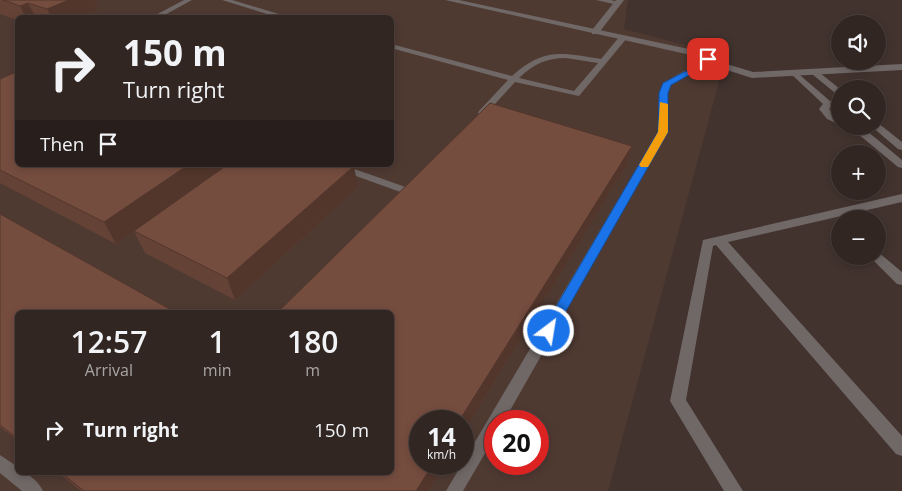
<!DOCTYPE html>
<meta charset="utf-8">
<style>
:root{--surface:#322622;--page:#3a2e2a;--text:#f1f3f6;--muted:#a8a5a5;--line:#4d4340}
body{margin:0;font-family:"Open Sans",sans-serif;background:var(--page);color:var(--text);height:100vh;display:flex;flex-direction:column;font-size:19px;white-space:nowrap}
*{box-sizing:border-box;margin:0}
p{font-size:16px;color:var(--muted)}
.icon{flex:none;width:28px;height:28px;fill:none;stroke:currentColor;stroke-width:2;stroke-linecap:round;stroke-linejoin:round}
.map{position:relative;flex:1;overflow:hidden}
.panel{position:absolute;left:15px;top:310px;width:379px;height:165px;display:flex;flex-direction:column;background:var(--surface);border-radius:8px;box-shadow:0 2px 8px #0003,0 0 0 1px var(--line)}
.panel>*{flex:none}
.top-card{position:absolute;left:15px;top:15px;width:379px;height:152px;border-radius:8px;box-shadow:0 2px 8px #0003,0 0 0 1px var(--line);background:#322622;color:var(--text);overflow:hidden}
.controls{position:absolute;left:831px;top:15px;display:grid;gap:10px}
.controls a{display:grid;place-items:center;width:55px;height:55px;border-radius:50%;background:var(--surface);box-shadow:0 2px 8px #0003,0 0 0 1px var(--line);font-size:25px}
.speed{position:absolute;left:409px;top:410px;display:flex;gap:10px;font-size:25px;font-weight:700;text-align:center}
.speed>*{display:grid;place-content:center;width:65px;height:65px;border-radius:50%;background:var(--surface);box-shadow:0 2px 8px #0003,0 0 0 1px var(--line);line-height:1}
.speed small{font-size:12px;font-weight:400}
.speed .limit{border:8px solid #d22;background:#fff;color:#111}
.pin{position:absolute;display:grid;place-items:center;width:42px;height:42px;color:#fff;margin:-21px;border-radius:10px;box-shadow:0 2px 8px #0006}
.me{position:absolute;width:55px;margin:-28px;rotate:31deg;stroke-linejoin:round;filter:drop-shadow(0 0 4px #0008)}
.turn{display:flex;align-items:center;gap:18px;height:105px;padding:0 25px;font-size:22px}
.turn .icon{width:65px;height:65px;stroke-width:2.5}
.turn b{display:block;font-size:35px;line-height:42px}
.then{display:flex;align-items:center;height:48px;padding:0 25px;background:#0003;gap:10px;font-size:19px}
.eta{display:flex;justify-content:space-evenly;align-items:center;height:85px;text-align:center}
.eta b{font-size:30px;font-weight:600;line-height:35px}
ul{padding:0;list-style:none}
li{display:flex;align-items:center;gap:15px;height:70px;padding:0 25px}
li div{flex:1}
li b{display:block;font-size:19px}
li em{font-style:normal}
.map>svg:first-child{display:block}
</style>
<div class="map">
<svg width="902" height="491" viewBox="0 0 902 491">
<rect width="100%" height="100%" fill="#42332e"/>
<!-- built -->
<path fill="#4f3a32" fill-rule="evenodd" d="M0 0H628L624 29 726 56 608 491H0ZM18 18H391V165H18ZM18 312H391V472H18ZM420 421H462V464H420ZM495 421H538V464H495Z"/>
<g fill="none" stroke-linecap="round" stroke-linejoin="round">
<!-- service -->
<path fill="#706866" fill-rule="evenodd" d="M184 0H192L159 18H150Z
M222 0H232L292 18H280Z
M596 0H611L621 3 618 5Z
M620 36 627 38 579 96 515 82 485 115 482 116 478 113 479 111 508 80 391 48V44L512 76C543 48 561 52 601 59ZM566 58 598 63 574 91 519 78C534 64 546 58 566 58Z
M705 57 712 59 709 70 703 74 689 75 671 84 668 93V132L504 421H495V436L463 491H446L658 132 660 93 663 83 684 71 698 70 702 67Z
M329 165H343L414 190 415 192 414 194H406L331 167Z
M0 455 18 467V472C28 472 39 482 43 491H22L0 473Z"/>
<!-- minor -->
<path fill="#706866" fill-rule="evenodd" d="M616 0H624L598 34H592V30Z
M815 69 840 89V97L812 74V70Z
M794 70 830 101 840 98V104L831 106 829 109 833 115 840 118V125L827 119 819 109 823 104 790 73Z
M878 123 902 142V150L898 149 871 126H878Z
M852 126H861L902 160V168L898 167 852 129Z
M902 194V202L728 242 902 436V456L896 454 716 245 713 246 686 400 743 491H724L670 401 703 240Z
M878 252 902 272V285L897 284 872 259 870 256H878Z"/>
<!-- tertiary -->
<path fill="#706866" fill-rule="evenodd" d="M445 0H459L698 51 720 62 753 72 902 64V70L752 78 714 66 695 56Z"/>
</g>
<!-- wall -->
<path fill="#654236" d="M0 0H95L99 9 78 18H18V20L0 14Z
M0 79 18 165H226L116 244 0 183Z
M632 146 626 166 462 434V421L420 464H445L428 491H81L57 472H391Z
M358 187 235 300 145 253 134 231Z
M0 214 18 312V441L0 427Z"/>
<!-- shaded-wall -->
<path fill="#52362c" d="M69 0H95L99 9 78 18H52L47 9Z
M28 3 36 18H26L20 6Z
M632 146 626 166 462 434V421H459Z
M188 165H226L116 244 104 222Z
M354 166 358 187 235 300 227 278Z
M433 464H445L428 491H416Z"/>
<!-- building -->
<path fill="#754d3f" stroke="#52362c" d="M3 0H69L47 9 28 3 20 6Z
M18 71V165H188L104 222 0 170V79Z
M490 103 632 146 459 421H420V464H433L416 491H84L60 472H391V312H278Z
M227 165H351L354 166 227 278 134 231Z
M0 214 175 312H18V439L0 425Z"/>
<!-- route -->
<path fill="#1a73e8" stroke="#114b97" d="M705 57 712 59 708 70 703 73 689 75 671 85 668 93V132L553 334 549 336 544 334 542 331 544 327 658 132 659 93 663 83 684 72 702 67Z"/>
<!-- slow -->
<path fill="#f59e0b" d="M660 102 668 104V132L648 167H641L639 165 658 132Z"/>
</svg>
<div class="controls">
<a><svg class="icon" aria-label="sound" viewBox="0 0 24 24"><path d="M4 9h4l5-4v14l-5-4H4zM17 9q2 3 0 6"/></svg></a>
<a><svg class="icon" aria-label="search" viewBox="0 0 24 24"><circle cx="10" cy="10" r="6"/><path d="M15 15l6 6"/></svg></a>
<a>+</a>
<a>−</a>
</div>
<div class="speed"><div>14<small>km/h</small></div><div class="limit">20</div></div>
<div class="pin" style="left:708px;top:59px;background:#d93025"><svg class="icon" aria-label="arrive" viewBox="0 0 24 24"><path d="M6 21V4h12l-3 4 3 4H6"/></svg></div>
<svg class="me" style="left:549px;top:331px" viewBox="-20 -20 40 40"><circle r="17" fill="#1a73e8" stroke="#fff" stroke-width="3"/><path d="M0-11L8 9 0 5-8 9z" fill="#fff"/></svg>
<div class="top-card">
<div class="turn"><svg class="icon" aria-label="right" viewBox="0 0 24 24"><path d="M7 20v-9h11M14 6l5 5-5 5"/></svg><div><b>150 m</b>Turn right</div></div>
<div class="then">Then<svg class="icon" aria-label="arrive" viewBox="0 0 24 24"><path d="M6 21V4h12l-3 4 3 4H6"/></svg></div>
</div>
<section class="panel">
<div class="eta">
<div><b>12:57</b><p>Arrival</p></div>
<div><b>1</b><p>min</p></div>
<div><b>180</b><p>m</p></div>
</div>
<ul>
<li><svg class="icon" aria-label="right" viewBox="0 0 24 24"><path d="M7 20v-9h11M14 6l5 5-5 5"/></svg><div><b>Turn right</b></div><em>150 m</em></li>
</ul>
</section>
</div>
